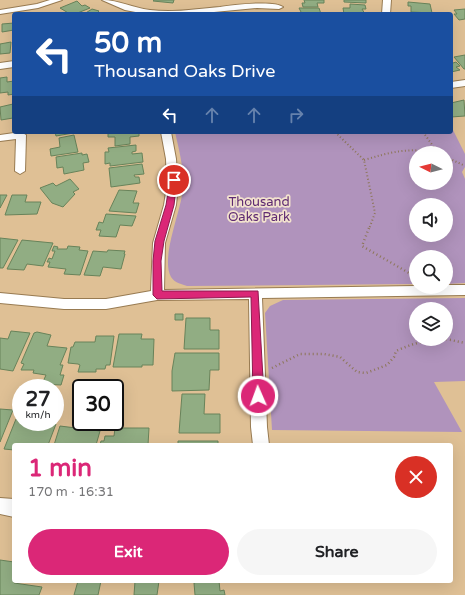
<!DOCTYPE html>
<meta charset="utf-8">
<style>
:root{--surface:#fff;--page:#f6f6f6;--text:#202124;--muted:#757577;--accent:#db2777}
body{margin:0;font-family:"Varela Round",sans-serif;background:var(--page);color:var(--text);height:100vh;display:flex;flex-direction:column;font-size:15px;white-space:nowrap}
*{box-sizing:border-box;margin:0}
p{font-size:13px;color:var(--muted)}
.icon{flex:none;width:22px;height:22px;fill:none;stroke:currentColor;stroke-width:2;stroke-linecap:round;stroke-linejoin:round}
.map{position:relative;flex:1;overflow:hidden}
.sheet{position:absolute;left:12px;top:443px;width:441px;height:140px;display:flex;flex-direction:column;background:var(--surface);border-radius:4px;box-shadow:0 4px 16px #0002}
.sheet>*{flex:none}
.guide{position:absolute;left:12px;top:12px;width:441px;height:122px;border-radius:4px;box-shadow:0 4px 16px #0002;background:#1a4fa0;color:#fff;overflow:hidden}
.needle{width:26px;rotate:276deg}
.controls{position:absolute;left:409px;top:146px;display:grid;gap:8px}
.controls a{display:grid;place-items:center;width:44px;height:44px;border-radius:50%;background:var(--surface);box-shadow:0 4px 16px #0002;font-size:20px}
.speed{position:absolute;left:12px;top:379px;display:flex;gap:8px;font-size:20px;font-weight:700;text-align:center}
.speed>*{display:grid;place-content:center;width:52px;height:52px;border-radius:50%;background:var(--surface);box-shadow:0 4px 16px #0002;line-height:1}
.speed small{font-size:10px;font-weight:400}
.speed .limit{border:2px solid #111;border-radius:6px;background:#fff;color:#111}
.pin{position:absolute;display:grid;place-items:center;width:34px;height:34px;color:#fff;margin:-17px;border:2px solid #fff;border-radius:50%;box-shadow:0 1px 4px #0007}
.me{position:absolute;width:44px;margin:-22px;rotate:358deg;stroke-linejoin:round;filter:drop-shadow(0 0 3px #0008)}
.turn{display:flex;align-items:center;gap:14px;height:84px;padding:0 16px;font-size:18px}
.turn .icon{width:52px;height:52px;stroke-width:2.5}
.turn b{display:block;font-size:28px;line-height:34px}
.lanes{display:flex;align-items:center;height:38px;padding:0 16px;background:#0003;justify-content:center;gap:20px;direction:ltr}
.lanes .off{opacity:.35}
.round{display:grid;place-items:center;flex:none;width:42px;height:42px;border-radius:21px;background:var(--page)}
.overview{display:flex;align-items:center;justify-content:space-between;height:68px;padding:0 16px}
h1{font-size:24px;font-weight:800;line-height:30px;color:var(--accent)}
.button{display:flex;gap:8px;margin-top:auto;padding:8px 16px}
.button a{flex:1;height:46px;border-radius:24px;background:var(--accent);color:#fff;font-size:16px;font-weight:800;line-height:46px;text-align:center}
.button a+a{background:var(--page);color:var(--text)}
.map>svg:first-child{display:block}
</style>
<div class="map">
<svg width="465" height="595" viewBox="0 0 465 595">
<rect width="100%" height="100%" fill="#dfc095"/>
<!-- green -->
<path fill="#b093bc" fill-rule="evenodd" d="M451 126 465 154V167L462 172 465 179V283L446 284V257H416V284L187 286C181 284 175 283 171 277 160 257 182 210 183 187 184 168 179 150 175 132H451ZM416 153H446V183H416ZM416 205H446V235H416Z
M465 298V381L434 382 462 432 272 430 265 313 270 306 283 300ZM416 309H446V339H416Z"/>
<!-- building -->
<path fill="#91ad83" stroke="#68835a" d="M154 0H174L173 3 153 1Z
M304 0H324V3H317L318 7H303L302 3H305Z
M344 0H366V3L344 2Z
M77 1 82 6 85 5 90 8 75 14H70L60 8Z
M408 2 430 4 432 13 411 12V6H408Z
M350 4 365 5 366 9H362L365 14H344L343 8H350Z
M299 8H319L321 14H298H302Z
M92 9 99 11 98 12 103 14H84Z
M465 9V19L459 20 454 14H457L454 10Z
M14 23V30L2 32V24Z
M11 42 10 53 0 54V44Z
M465 55V69H464L454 57Z
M451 62 453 63 456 62 460 66 456 67 460 70 451 72Z
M7 77V82L14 81V94L8 95V92L0 93V78Z
M464 100 465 116 451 117V103Z
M13 104V118L1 120 0 107Z
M55 132H79L56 136Z
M108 132H139V136L130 137V144L115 146V137H108Z
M74 135 78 152 51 156 50 149 60 147 59 138Z
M136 145V151L132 152V154L142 153 143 162 110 166V163L105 164V152H109L108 148Z
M82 153V155L87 154 89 162 83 163 84 170 64 174 63 167 57 168 56 157Z
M142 164 144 174 134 175 135 177H139L140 183 111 187 109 168Z
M70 179 79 189 73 192 75 194 63 207 52 203 40 188 53 183 56 186Z
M119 190 137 191 133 203H139L136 213 109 211Z
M0 195H7L0 208Z
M12 195H27L25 202H41L37 214 5 215Z
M106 214 136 216 132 226 120 225 116 237 99 236 101 230H96L99 222 103 223Z
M0 238 18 240 3 268H0Z
M22 240 53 243 43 266 27 264 24 270 7 269Z
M54 246 58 247 57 249H67L68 246 80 247 79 250 88 251 80 275 64 274 66 269 48 267 50 262H47L49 258 52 259 55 251H52Z
M108 250 125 251 124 254H125L121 269 103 267 100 276 84 275 93 251 107 252Z
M175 314H183V320H175Z
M186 318H210V330H219V349H184Z
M11 331 30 333 13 371 0 369V338L8 339Z
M37 332 51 335 47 346 67 348 60 365H63L60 375H64L61 385 42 384 46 375 33 373 34 370H21L24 364 21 363 34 333Z
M119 334H142L141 339H154L153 365H142V367H113Z
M96 336H114L110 365H106L105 369H96V372H78L80 365 78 364 68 363 71 347H73L75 342H95Z
M175 353H219V370H210L209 390 172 391V371Z
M182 394H205L204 414H220V433H179Z
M0 409 13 410 0 442Z
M16 419 21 420V422L56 424 48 445H14V450L4 449Z
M60 426 100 431 96 445H54Z
M115 428H149L148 445H100L101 441H104L105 436H114Z
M178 441H218V445H178Z
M0 560 14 562V583L42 587 39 595H0Z
M78 581H101L98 595H74Z
M135 581H159L157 595H134Z
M201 581H219L220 591 224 590 225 595H195L194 583Z"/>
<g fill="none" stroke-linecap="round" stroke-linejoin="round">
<defs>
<path id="street" d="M50 0H62L38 8 0 14V10L37 4Z
M102 0C119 0 133 8 150 10 173 13 197 9 220 7 232 5 275 0 283 7L279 9 257 8 193 14H146L125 10Z
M383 0H391L390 14H382Z
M14 61V67L0 69V63Z
M465 80V86L451 88V82Z
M21 132 26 135 25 171 20 174 15 171 16 139 0 141V135Z
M161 132H171L176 159 178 186 176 205 165 243 164 290 416 286V287H446V285H465V295L262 298 267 427 269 445H253L251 427 249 299 157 300 106 309H64L0 303V293L64 299H106L151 291 153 243 164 205 167 186 166 159Z
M0 498 14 499V517L0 514Z"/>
</defs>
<!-- street casing -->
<use href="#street" stroke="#987b52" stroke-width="2"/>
<!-- path-far1 -->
<path stroke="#8d7658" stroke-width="2" stroke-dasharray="1 2.5" stroke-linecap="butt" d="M335 132 364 160 375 213 369 229
M423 132 438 153
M446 157 463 165
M364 160C391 152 409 147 437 153"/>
<!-- path -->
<path stroke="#8d7658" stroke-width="2.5" stroke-dasharray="1 3" stroke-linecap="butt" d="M369 228 362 246 416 277
M446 339 465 343
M272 368 300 354H324L340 357 357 372 366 373 387 365 394 357 396 351C409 345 422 341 436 339"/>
<!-- street -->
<use href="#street" fill="#fff" fill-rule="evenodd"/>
</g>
<!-- route -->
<path fill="#db2777" stroke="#8e194d" d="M174 178 177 180 174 205 164 241 161 261 162 291H258L264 396 262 400 258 401 255 400 253 396 251 297 157 299 153 295V261L155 241 166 205 170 180Z"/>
<g text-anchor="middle" stroke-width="3.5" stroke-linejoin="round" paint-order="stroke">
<!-- park labels -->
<g font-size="13" fill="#5f2b72" stroke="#f3e3ce">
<text x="259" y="206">Thousand<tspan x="259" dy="15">Oaks Park</tspan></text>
</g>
</g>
</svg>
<div class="controls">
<a><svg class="needle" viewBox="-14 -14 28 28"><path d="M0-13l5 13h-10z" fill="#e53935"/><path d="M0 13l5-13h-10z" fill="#757577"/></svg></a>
<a><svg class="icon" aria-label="sound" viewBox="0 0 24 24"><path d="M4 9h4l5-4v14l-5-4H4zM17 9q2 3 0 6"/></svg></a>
<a><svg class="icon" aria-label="search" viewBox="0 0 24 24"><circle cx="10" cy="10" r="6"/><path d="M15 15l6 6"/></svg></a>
<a><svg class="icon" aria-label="layers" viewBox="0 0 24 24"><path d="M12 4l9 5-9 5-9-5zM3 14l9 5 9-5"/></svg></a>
</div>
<div class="speed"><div>27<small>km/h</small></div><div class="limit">30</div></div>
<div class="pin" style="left:174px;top:180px;background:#d93025"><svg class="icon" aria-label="arrive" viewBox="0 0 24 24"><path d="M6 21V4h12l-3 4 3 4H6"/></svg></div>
<svg class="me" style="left:258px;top:396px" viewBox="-20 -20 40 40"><circle r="17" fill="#db2777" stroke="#fff" stroke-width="3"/><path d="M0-11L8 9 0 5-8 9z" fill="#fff"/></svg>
<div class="guide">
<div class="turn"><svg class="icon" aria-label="left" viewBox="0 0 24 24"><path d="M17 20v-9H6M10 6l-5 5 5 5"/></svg><div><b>50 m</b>Thousand Oaks Drive</div></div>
<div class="lanes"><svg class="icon" aria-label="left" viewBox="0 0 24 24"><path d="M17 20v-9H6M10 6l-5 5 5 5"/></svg><svg class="icon off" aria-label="ahead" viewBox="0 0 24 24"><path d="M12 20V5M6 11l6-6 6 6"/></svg><svg class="icon off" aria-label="ahead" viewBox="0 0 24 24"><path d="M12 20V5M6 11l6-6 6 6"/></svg><svg class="icon off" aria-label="right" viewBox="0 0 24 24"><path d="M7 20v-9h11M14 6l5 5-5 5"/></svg></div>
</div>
<section class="sheet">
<div class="overview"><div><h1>1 min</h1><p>170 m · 16:31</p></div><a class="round" style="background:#d93025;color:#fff"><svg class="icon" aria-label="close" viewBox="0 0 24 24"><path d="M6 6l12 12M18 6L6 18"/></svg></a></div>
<div class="button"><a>Exit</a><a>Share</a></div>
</section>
</div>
